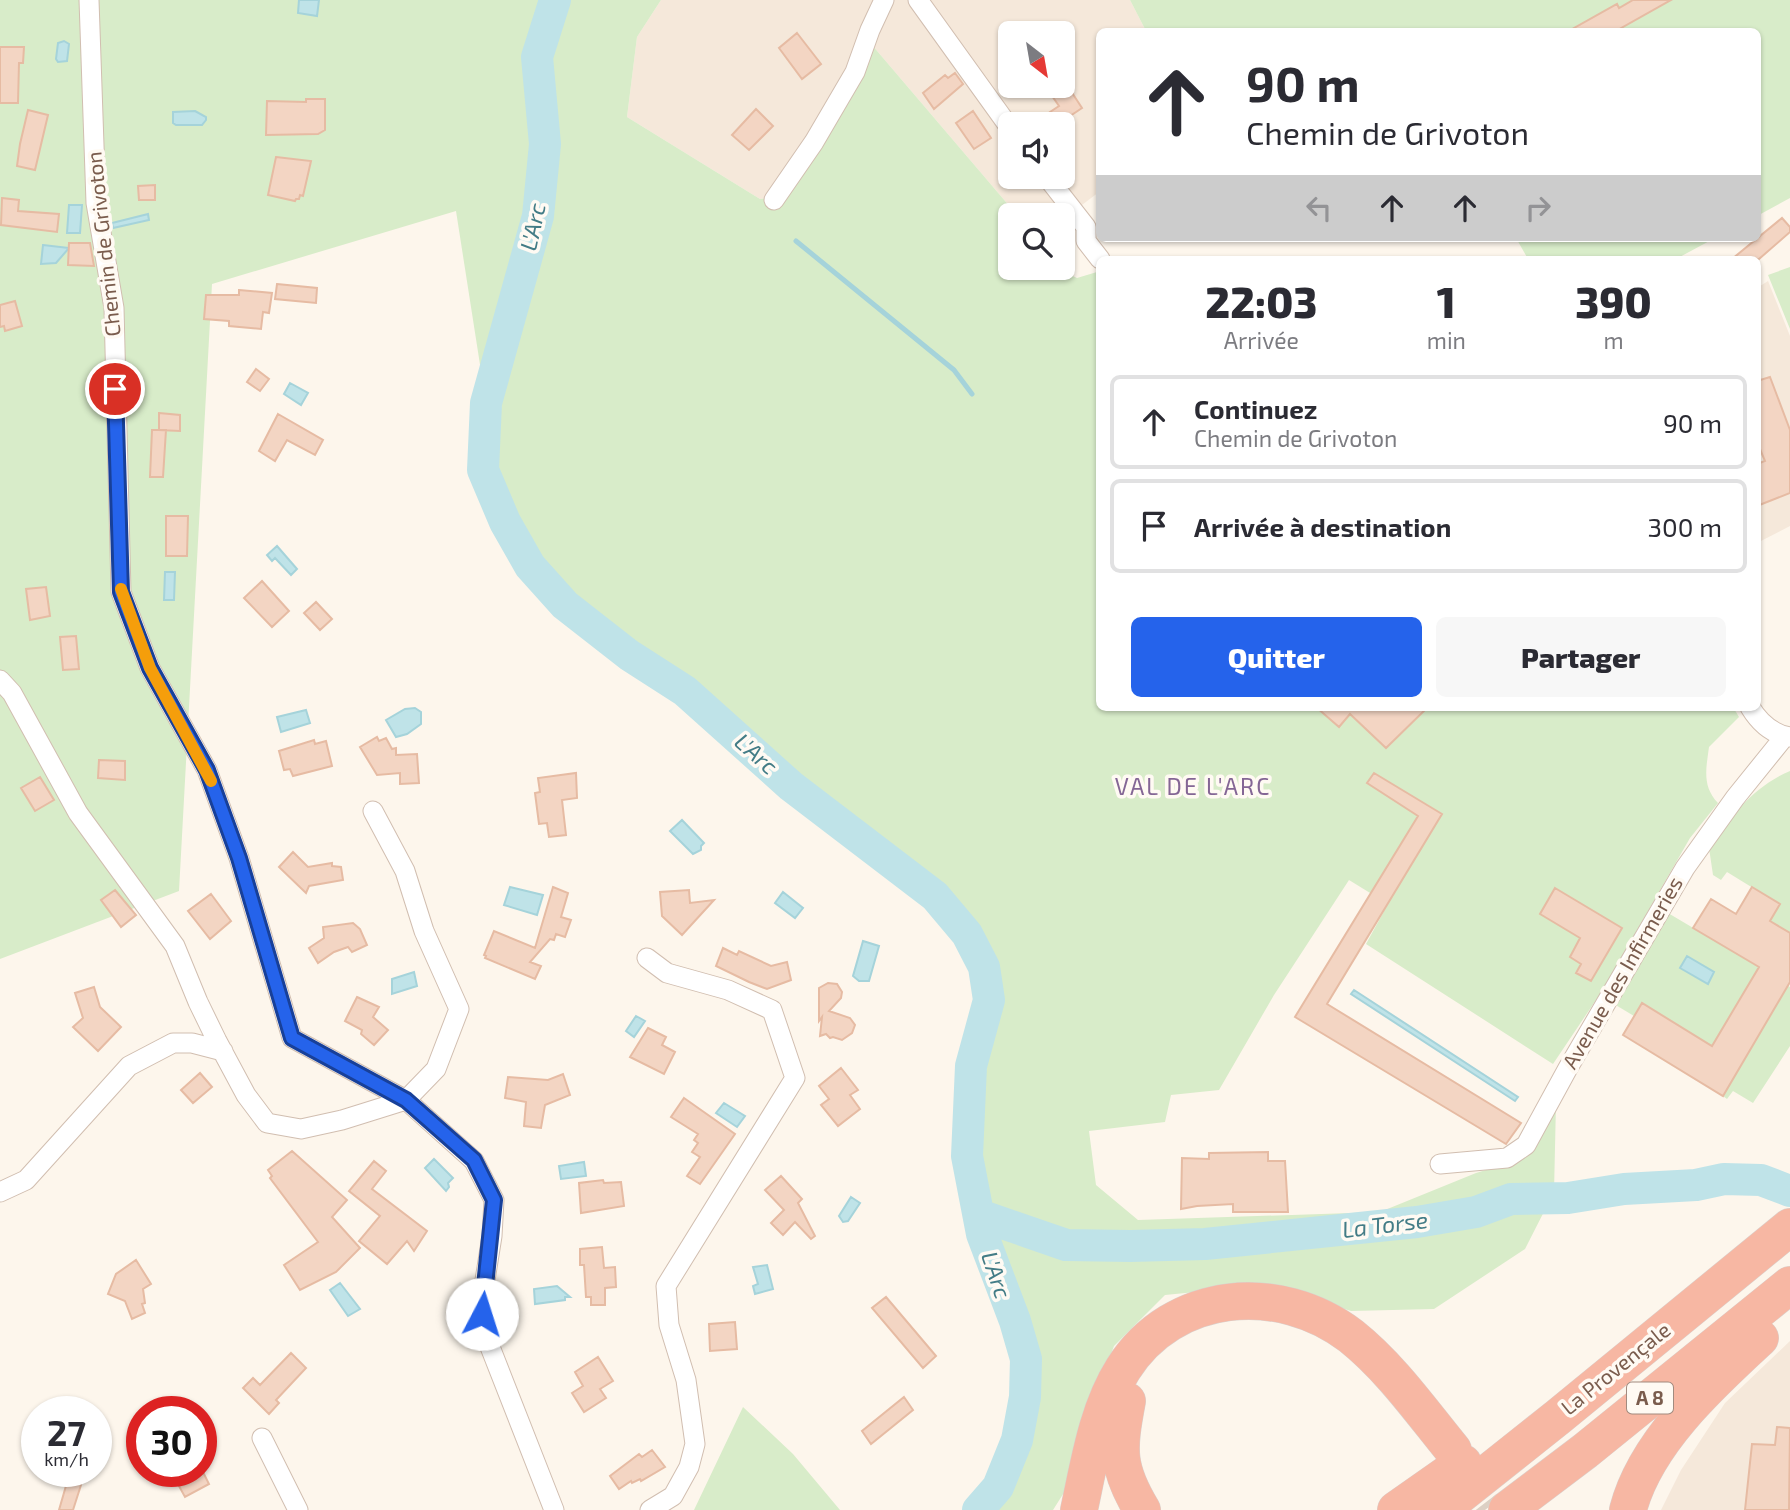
<!DOCTYPE html>
<html lang="fr">
<meta charset="utf-8">
<style>
:root{--surface:#fff;--page:#f7f7f7;--text:#2b2b33;--muted:#7c7c81;--line:#e1e1e2;--accent:#2563eb}
body{margin:0;font-family:"Exo 2",sans-serif;background:var(--page);color:var(--text);height:100vh;display:flex;flex-direction:column;font-size:26px;white-space:nowrap}
*{box-sizing:border-box;margin:0}
p{font-size:23px;color:var(--muted)}
.icon{flex:none;width:38px;height:38px;fill:none;stroke:currentColor;stroke-width:2;stroke-linecap:round;stroke-linejoin:round}
.map{position:relative;flex:1;overflow:hidden}
.side{position:absolute;left:1096px;top:256px;width:665px;height:455px;display:flex;flex-direction:column;background:var(--surface);border-radius:10px;box-shadow:0 2px 5px #0004}
.side>*{flex:none}
.guide{position:absolute;left:1096px;top:28px;width:665px;height:214px;border-radius:10px;box-shadow:0 2px 5px #0004;background:#fff;color:var(--text);overflow:hidden}
.needle{width:46px;rotate:149deg}
.buttons{position:absolute;left:998px;top:21px;display:grid;gap:14px}
.buttons a{display:grid;place-items:center;width:77px;height:77px;border-radius:10px;background:var(--surface);box-shadow:0 2px 5px #0004;font-size:35px}
.speed{position:absolute;left:21px;top:1396px;display:flex;gap:14px;font-size:35px;font-weight:700;text-align:center}
.speed>*{display:grid;place-content:center;width:91px;height:91px;border-radius:50%;background:var(--surface);box-shadow:0 2px 5px #0004;line-height:1}
.speed small{font-size:18px;font-weight:400}
.speed .limit{border:10px solid #d22;background:#fff;color:#111}
.pin{position:absolute;display:grid;place-items:center;width:60px;height:60px;color:#fff;margin:-30px;border:4px solid #fff;border-radius:50%;box-shadow:0 2px 7px #0007}
.me{position:absolute;width:77px;margin:-38px;rotate:5deg;stroke-linejoin:round;filter:drop-shadow(0 0 5px #0008)}
.turn{display:flex;align-items:center;gap:24px;height:147px;padding:0 35px;font-size:32px}
.turn .icon{width:91px;height:91px;stroke-width:2.5}
.turn b{display:block;font-size:49px;line-height:60px}
.lanes{display:flex;align-items:center;height:66px;padding:0 35px;background:#0003;justify-content:center;gap:35px;direction:ltr}
.lanes .off{opacity:.35}
.eta{display:flex;justify-content:space-evenly;align-items:center;height:119px;text-align:center}
.eta b{font-size:42px;font-weight:800;line-height:49px}
.primary-button{display:flex;gap:14px;margin-top:auto;padding:14px 35px}
.primary-button a{flex:1;height:80px;border-radius:10px;background:var(--accent);color:#fff;font-size:28px;font-weight:800;line-height:80px;text-align:center}
.primary-button a+a{background:var(--page);color:var(--text)}
ul{padding:0;list-style:none}
li{display:flex;align-items:center;gap:21px;height:94px;margin:0 14px 10px;padding:0 21px;border:4px solid var(--line);border-radius:10px}
li div{flex:1}
li b{display:block;font-size:26px}
li em{font-style:normal}
.map>svg:first-child{display:block}
</style>
<div class="map">
<svg width="1790" height="1510" viewBox="0 0 1790 1510">
<rect width="100%" height="100%" fill="#fdf6ec"/>
<!-- residential -->
<path fill="#f5e8da" fill-rule="evenodd" d="M661 0H1130L1146 31 1099 32V192L1078 208 1072 240 1062 251V215H1017L872 45 770 198 760 199 627 117 637 37ZM1010 33H1062V86H1010ZM1010 124H1062V177H1010Z
M1768 281 1790 336V526L1757 543V288Z
M1790 1341V1510H1661L1681 1470 1725 1403Z"/>
<!-- green -->
<path fill="#d8ecc9" d="M0 0H661L637 37 627 117 760 199 770 198 872 45 1017 215H1010V268H1060L1062 271 1077 278 1097 272 1099 274V707H1733L1739 717 1709 747C1706 769 1702 786 1718 803L1690 838 1602 991 1553 1064 1366 944 1388 904 1349 880 1274 995 1219 1090 1171 1095 1165 1122 1089 1131 1096 1185 1138 1220 1380 1212 1476 1173 1506 1164 1556 1103 1554 1192 1525 1249 1434 1309 1351 1311 1267 1285 1165 1295 1114 1346 1077 1442 1065 1491 1053 1510H978L998 1487 1017 1440 1025 1397 1026 1359 1015 1321 982 1234 967 1156 971 1066 989 1000 984 967 967 934 935 896 791 786 685 691 629 655 580 619 565 605 530 566 505 522 483 470 486 403 456 211 212 284 179 891 0 959Z
M1130 0H1790V198L1757 216V32L1146 31Z
M1516 238H1715L1676 259H1528Z
M1790 267V329L1768 275Z
M1790 771V933L1769 921 1779 904 1727 872 1721 880 1713 875 1709 848C1731 816 1754 786 1790 771Z
M1668 913 1759 967 1712 1046 1643 1003 1634 1016 1614 1004Z
M1788 986 1790 987V1046L1753 1103 1733 1091 1727 1099 1723 1096Z
M743 1407 793 1454 840 1510H694Z"/>
<!-- water -->
<path fill="#bfe3e8" stroke="#a5d3da" stroke-width="2" d="M299 0H319L317 16 298 13Z
M64 41 69 44 67 61 58 62 56 59 58 43Z
M195 111 206 117V120L202 125H176L173 123V112Z
M69 205H82L80 233H67Z
M148 214 149 220 113 228 112 223Z
M43 245 69 248 56 263 41 264Z
M290 383 308 393 301 405 284 394Z
M277 546 297 569 291 575 275 558 272 561 267 555Z
M165 572H175L174 600H164Z
M415 708 421 712V724L407 734 396 737 386 720 405 709Z
M306 710 310 723 281 732 277 717Z
M682 820 704 843 701 846V850L693 854 670 831Z
M510 887 543 895 537 915 504 905Z
M783 892 803 908 795 918 775 903Z
M863 941 879 946 869 981H859L853 976Z
M1687 956 1714 972 1708 984 1680 968Z
M414 972 417 986 392 994V979Z
M1354 990 1518 1097 1515 1101 1351 994Z
M636 1016 645 1021 634 1037 626 1031Z
M724 1103 745 1116 737 1127 716 1113Z
M434 1159 453 1178 448 1183 449 1187 446 1191 425 1168Z
M584 1162 586 1176 561 1179 559 1166Z
M851 1197 860 1203 848 1221 843 1222 839 1216Z
M767 1265 773 1289 755 1294 753 1286 758 1284 753 1267Z
M340 1283 360 1309 348 1316 330 1290Z
M557 1286 570 1297H565V1300L535 1304 534 1289Z"/>
<g fill="none" stroke-linecap="round" stroke-linejoin="round">
<!-- stream -->
<path stroke="#a5d3da" stroke-width="5" d="M796 241 954 370 972 394"/>
<!-- river -->
<path stroke="#bfe3e8" stroke-width="32" d="M555 0 537 57 545 144 538 216 486 403 483 470 505 522 530 566 565 605 629 655 685 691 791 786 935 896 967 934 984 967 989 1000 971 1066 967 1156 982 1234 1015 1321 1026 1359 1025 1397 1017 1440 998 1487 978 1510
M979 1215 1066 1245 1130 1246 1205 1244 1417 1222 1476 1212 1511 1199 1568 1198 1624 1189 1696 1185 1724 1179 1761 1180 1790 1191"/>
</g>
<!-- building -->
<path fill="#f3d5c3" stroke="#e6bba3" stroke-width="2" d="M1633 0H1671L1614 32H1567L1617 4 1619 8Z
M797 33 821 64 802 79 779 48Z
M0 47H24L23 63H19L18 103H0Z
M955 73 963 84 934 109 923 93 945 75 948 78Z
M1065 82 1082 108 1058 124 1050 112 1059 106 1050 93Z
M306 99H325V130L318 134 266 135 267 101 306 102Z
M756 109 773 126 749 150 732 135Z
M28 110 48 115 35 170 17 166 20 144Z
M973 111 991 138 974 149 956 123Z
M276 157 311 161 303 196 300 195 299 199H296L295 201 268 195Z
M155 185V200H139L138 186Z
M2 198 19 200 18 211 59 214 57 232 1 225Z
M1782 218 1790 227V232L1759 259H1732Z
M69 243H90L94 266 68 265Z
M277 284 317 288 316 303 275 299Z
M239 290 272 293 269 313 263 312 261 329 229 326V321L204 319 206 295H239Z
M15 301 22 326 5 331 4 326 0 327V305Z
M256 369 269 379 260 391 247 382Z
M1770 377 1790 430V493L1757 506V464L1765 461 1757 442V381Z
M159 413 180 415V431L159 430Z
M278 414 323 440 315 455 287 440 275 461 259 451Z
M152 430H166L163 477H150Z
M166 516H188L187 556H166Z
M262 581 289 611 272 627 244 598Z
M46 587 50 616 30 620 26 589Z
M316 602 332 619 320 630 304 613Z
M76 636 79 669 63 670 60 637Z
M1316 707H1428L1386 748 1350 714 1339 727Z
M377 737 379 741 386 738 392 749 396 748V755L417 754 419 783 400 784V773L377 775 360 747Z
M314 740 315 744 326 741 332 766 293 776 290 769 284 770 279 751Z
M99 760 125 761V780L98 778Z
M576 773 577 798 562 800 566 835 549 837 547 823 539 824 535 793 540 792 538 778Z
M1374 773 1442 814 1327 1004 1521 1123 1506 1144 1295 1017 1418 816 1367 783Z
M40 777 54 800 35 811 21 788Z
M293 852 308 867 332 863V866L341 867 343 880 309 886 306 893 279 867Z
M553 887 568 893 561 917 571 920 565 937 556 934 554 940 550 939 530 962 541 966 535 979 485 958 486 956 484 955 494 931 535 948Z
M1752 887 1780 904 1770 921 1790 933V982L1723 1096 1623 1035 1642 1003 1712 1046 1759 967 1693 928 1711 899 1736 914Z
M1555 888 1622 928 1591 981 1576 973 1581 964 1570 957 1580 938 1540 914Z
M115 890 136 915 121 927 101 900Z
M689 890 690 903 714 900 682 935 662 916 660 892Z
M211 894 231 921 210 939 188 911Z
M353 923 360 929 367 945 352 952 348 947 334 952 318 963 309 948 324 938 323 927Z
M723 948 737 955 739 951 771 966 787 962 791 980 767 989 749 982 716 966Z
M828 983 837 984 842 992 841 998 829 1011 850 1018 855 1025 852 1033 842 1040 833 1037 830 1038 826 1034 820 1036 822 1017 819 1021V988Z
M94 987 100 1007 121 1027 98 1051 73 1027 83 1018 75 993Z
M357 997 379 1007 373 1017 388 1030 374 1045 361 1034 362 1030 345 1021Z
M648 1028 666 1037 662 1045 675 1052 664 1074 630 1057Z
M841 1068 858 1090 850 1095 860 1109 838 1126 821 1105 829 1099 819 1086Z
M200 1073 212 1087 193 1103 181 1090Z
M563 1074 570 1095 545 1105 541 1128 524 1126 526 1102 505 1098 508 1077 548 1080Z
M684 1098 735 1134 700 1184 687 1176 700 1157 692 1152 698 1143 694 1140 698 1134 671 1117Z
M292 1151 347 1200 332 1217 360 1248 336 1272 300 1290 284 1265 318 1242 270 1178 272 1176 268 1170Z
M1268 1152V1161H1285L1288 1212H1233V1204L1197 1206 1181 1209 1182 1158 1209 1159V1153Z
M374 1161 386 1171 372 1189 427 1231 414 1251 407 1241 387 1264 359 1241 380 1216 349 1191Z
M781 1176 802 1199 798 1203 815 1236 811 1239 795 1222 783 1235 771 1223 784 1210 765 1190Z
M603 1180 604 1183 621 1182 624 1206 581 1213 579 1183Z
M602 1247 604 1268 615 1267 616 1287 605 1288V1305H591V1297H586L584 1265H580V1249Z
M136 1260 151 1284 143 1289 145 1303 142 1304 145 1313 132 1319 125 1301 108 1294 116 1274Z
M886 1297 936 1356 923 1368 872 1308Z
M735 1322 737 1349 710 1351 709 1324Z
M291 1353 306 1368 276 1400 279 1403 269 1414 243 1388 253 1378 260 1385Z
M598 1357 613 1381 600 1389 606 1398 584 1412 572 1393 583 1386 575 1372Z
M904 1397 913 1410 871 1444 862 1431Z
M1777 1427 1790 1428 1789 1510H1745L1752 1444 1775 1445Z
M652 1450 665 1467 641 1481 640 1479 632 1483 631 1481 619 1489 610 1476 639 1454 642 1457Z
M70 1472H79L81 1485 73 1510H59Z
M185 1472H203L209 1484 185 1497 174 1477Z"/>
<g fill="none" stroke-linecap="round" stroke-linejoin="round">
<!-- motorway-tunnel -->
<path stroke="#dcd0c4" stroke-width="37" stroke-dasharray="37 18" stroke-linecap="butt" d="M1448 1462 1485 1510"/>
<defs>
<path id="minor" d="M89 0 96 203 114 308 121 592 150 668 207 770 239 858 292 1038 406 1100 436 1069 459 1009 424 931 405 871 373 811
M918 0 1010 128
M1047 177 1086 227V241L1100 259
M774 200 814 142 855 72 870 30 884 0
M0 680 12 693 78 813 175 946 198 1002 217 1041 246 1095 267 1123 301 1129 342 1120 406 1100 474 1161 494 1200 492 1236 482 1299 483 1329 554 1510
M1750 707C1759 722 1772 734 1790 737
M647 958 667 973 728 990 772 1010 795 1078 666 1286 669 1325 686 1380 695 1444 689 1467 673 1496 650 1510
M1440 1164 1507 1158 1526 1145 1568 1068 1685 868 1735 798 1785 736
M0 1192 26 1180 129 1066 173 1043H192L223 1051
M262 1438 298 1510"/>
<path id="motorway" d="M1127 1401C1118 1449 1116 1467 1142 1510
M1079 1510C1089 1464 1097 1410 1123 1369 1173 1290 1279 1281 1351 1336 1391 1368 1421 1411 1453 1450
M1396 1510 1463 1463
M1441 1510 1558 1417 1790 1227
M1507 1510 1585 1451 1790 1285
M1628 1510C1645 1443 1710 1384 1760 1338"/>
</defs>
<!-- minor casing -->
<use href="#minor" stroke="#d1beb0" stroke-width="21"/>
<!-- motorway casing -->
<use href="#motorway" stroke="#dad1cd" stroke-width="38"/>
<!-- minor -->
<use href="#minor" stroke="#fff" stroke-width="19"/>
<!-- motorway -->
<use href="#motorway" stroke="#f7b7a3" stroke-width="37"/>
</g>
<g fill="none" stroke-linecap="round" stroke-linejoin="round">
<defs>
<path id="route" d="M115 389 121 592 150 668 207 770 239 858 292 1038 406 1100 474 1160 494 1200 482 1314"/>
</defs>
<!-- route casing -->
<use href="#route" stroke="#184099" stroke-width="18"/>
<!-- route -->
<use href="#route" stroke="#2563eb" stroke-width="12"/>
<!-- slow -->
<path stroke="#f59e0b" stroke-width="12" d="M121 589 150 668 211 781"/>
</g>
<g text-anchor="middle" stroke-width="7" stroke-linejoin="round" paint-order="stroke">
<!-- shield labels -->
<rect fill="#fffaf3" stroke="#a28b7f" stroke-width="2" x="1627" y="1382.5" width="46" height="31" rx="5"/>
<g font-size="19" font-weight="bold" fill="#7a5c4d">
<text x="1650" y="1405">A 8</text>
</g>
<!-- street labels -->
<g font-size="21" fill="#7a5c4d" stroke="#fffaf3">
<text transform="translate(104 244) rotate(-96)" y="7">Chemin de Grivoton</text>
<text transform="translate(1623 973) rotate(-60)" y="7">Avenue des Infirmeries</text>
<text transform="translate(1616 1369) rotate(-39)" y="7">La Provençale</text>
</g>
<!-- water labels -->
<g font-size="23" font-style="italic" fill="#437c86" stroke="#fffaf3">
<text transform="translate(533 227) rotate(-78)" y="8">L'Arc</text>
<text transform="translate(756 754) rotate(42)" y="8">L'Arc</text>
<text transform="translate(1385 1225) rotate(-7)" y="8">La Torse</text>
<text transform="translate(996 1275) rotate(71)" y="8">L'Arc</text>
</g>
<!-- neighbourhood labels -->
<g font-size="23" letter-spacing="2" fill="#846695" stroke="#fffaf3">
<text x="1193" y="795">VAL DE L'ARC</text>
</g>
</g>
</svg>
<div class="buttons">
<a><svg class="needle" viewBox="-14 -14 28 28"><path d="M0-13l5 13h-10z" fill="#e53935"/><path d="M0 13l5-13h-10z" fill="#7c7c81"/></svg></a>
<a><svg class="icon" aria-label="sound" viewBox="0 0 24 24"><path d="M4 9h4l5-4v14l-5-4H4zM17 9q2 3 0 6"/></svg></a>
<a><svg class="icon" aria-label="search" viewBox="0 0 24 24"><circle cx="10" cy="10" r="6"/><path d="M15 15l6 6"/></svg></a>
</div>
<div class="speed"><div>27<small>km/h</small></div><div class="limit">30</div></div>
<div class="pin" style="left:115px;top:389px;background:#d93025"><svg class="icon" aria-label="arrive" viewBox="0 0 24 24"><path d="M6 21V4h12l-3 4 3 4H6"/></svg></div>
<svg class="me" style="left:482px;top:1314px" viewBox="-20 -20 40 40"><circle r="19" fill="#fff"/><path d="M0-13L10 11 0 6-10 11z" fill="#2563eb"/></svg>
<div class="guide">
<div class="turn"><svg class="icon" aria-label="ahead" viewBox="0 0 24 24"><path d="M12 20V5M6 11l6-6 6 6"/></svg><div><b>90 m</b>Chemin de Grivoton</div></div>
<div class="lanes"><svg class="icon off" aria-label="left" viewBox="0 0 24 24"><path d="M17 20v-9H6M10 6l-5 5 5 5"/></svg><svg class="icon" aria-label="ahead" viewBox="0 0 24 24"><path d="M12 20V5M6 11l6-6 6 6"/></svg><svg class="icon" aria-label="ahead" viewBox="0 0 24 24"><path d="M12 20V5M6 11l6-6 6 6"/></svg><svg class="icon off" aria-label="right" viewBox="0 0 24 24"><path d="M7 20v-9h11M14 6l5 5-5 5"/></svg></div>
</div>
<section class="side">
<div class="eta">
<div><b>22:03</b><p>Arrivée</p></div>
<div><b>1</b><p>min</p></div>
<div><b>390</b><p>m</p></div>
</div>
<ul>
<li><svg class="icon" aria-label="ahead" viewBox="0 0 24 24"><path d="M12 20V5M6 11l6-6 6 6"/></svg><div><b>Continuez</b><p>Chemin de Grivoton</p></div><em>90 m</em></li>
<li><svg class="icon" aria-label="arrive" viewBox="0 0 24 24"><path d="M6 21V4h12l-3 4 3 4H6"/></svg><div><b>Arrivée à destination</b></div><em>300 m</em></li>
</ul>
<div class="primary-button"><a>Quitter</a><a>Partager</a></div>
</section>
</div>
